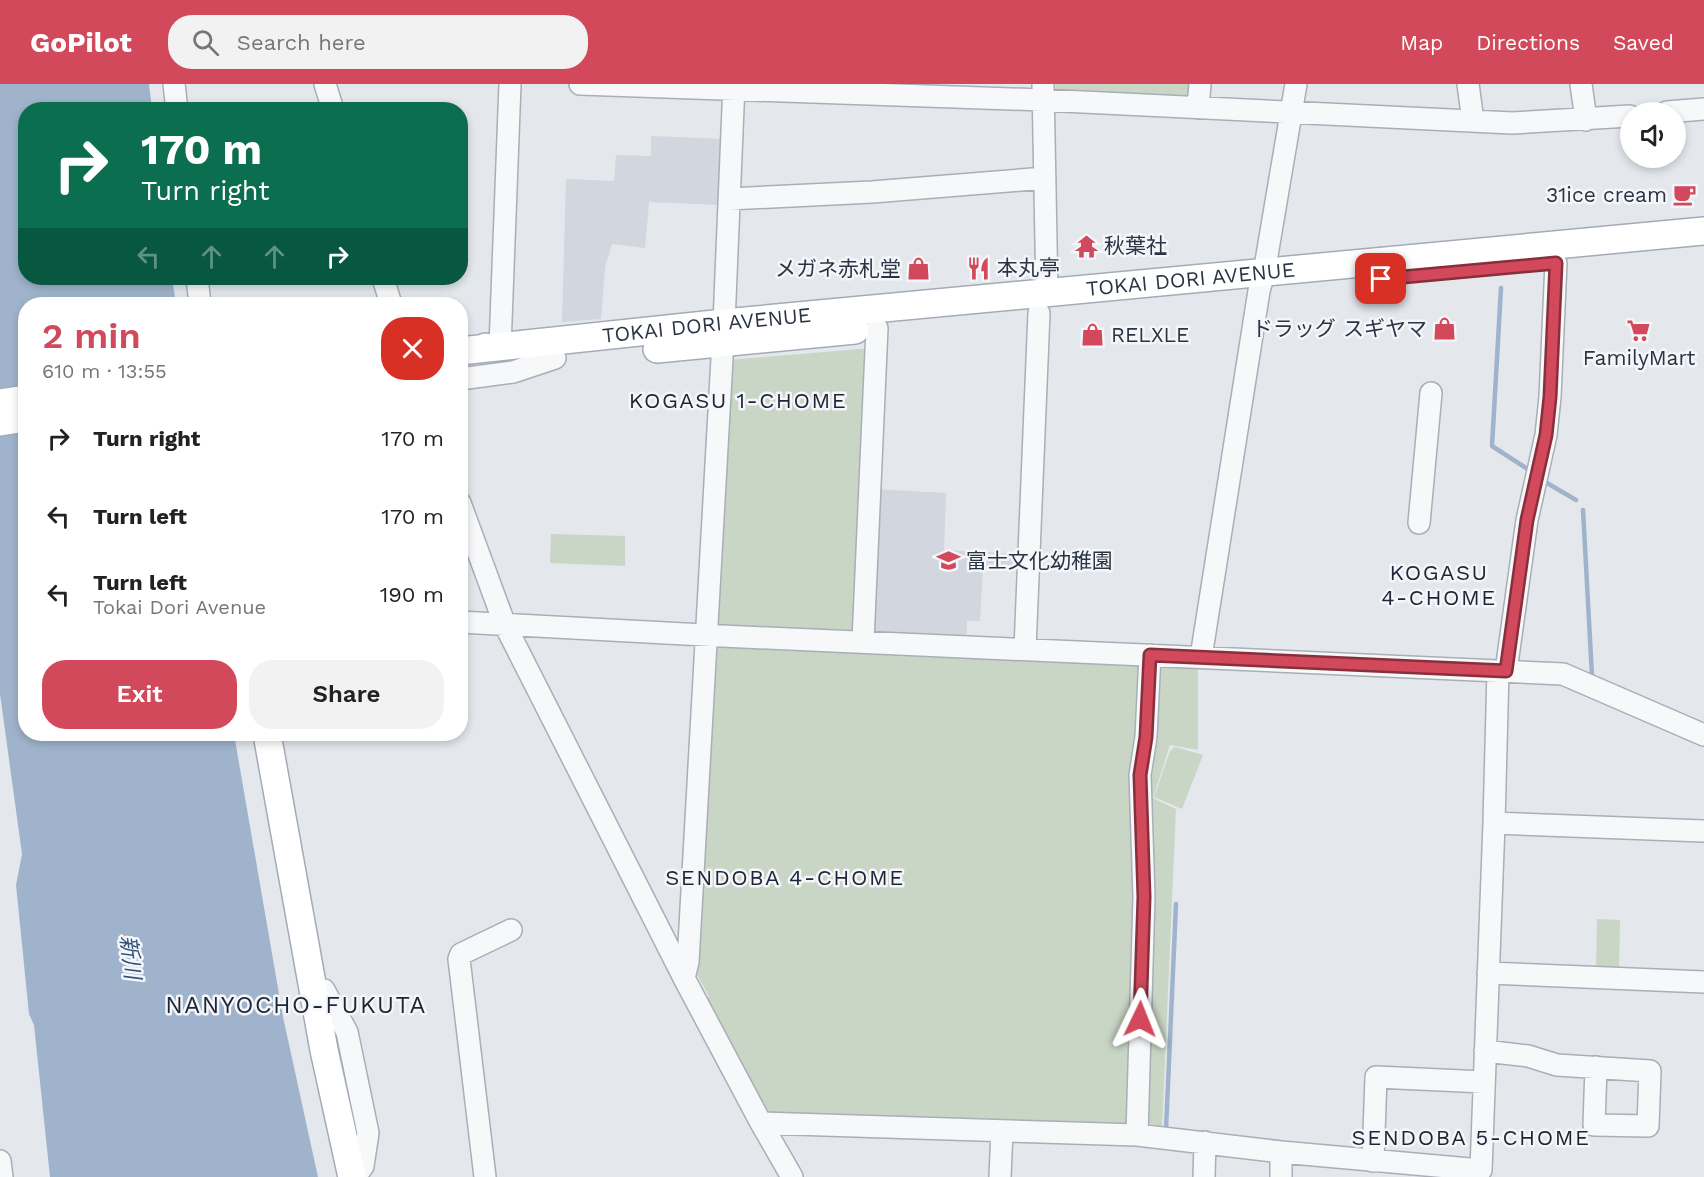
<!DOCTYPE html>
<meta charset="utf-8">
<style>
:root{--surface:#fff;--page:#f2f2f2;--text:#222;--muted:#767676;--accent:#d1495b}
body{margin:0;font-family:"Work Sans","Noto Sans JP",sans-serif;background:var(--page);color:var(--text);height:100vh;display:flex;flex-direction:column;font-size:22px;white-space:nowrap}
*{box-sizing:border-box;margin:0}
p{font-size:20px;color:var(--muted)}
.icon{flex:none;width:33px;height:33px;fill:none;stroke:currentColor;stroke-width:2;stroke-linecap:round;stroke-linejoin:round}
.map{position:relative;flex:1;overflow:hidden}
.drawer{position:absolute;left:18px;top:213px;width:450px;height:444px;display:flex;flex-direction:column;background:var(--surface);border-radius:24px;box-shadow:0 3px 9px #0003}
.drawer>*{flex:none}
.hud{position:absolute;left:18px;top:18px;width:450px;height:183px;border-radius:24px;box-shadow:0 3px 9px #0003;background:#0b6e4f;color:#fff;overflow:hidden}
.buttons{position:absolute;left:1620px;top:18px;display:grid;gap:12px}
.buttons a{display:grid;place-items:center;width:66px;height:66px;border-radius:50%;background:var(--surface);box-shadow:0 3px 9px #0003;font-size:30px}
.pin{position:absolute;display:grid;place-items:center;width:51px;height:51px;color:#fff;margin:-26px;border-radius:12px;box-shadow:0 3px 9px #0006}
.me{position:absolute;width:66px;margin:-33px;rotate:2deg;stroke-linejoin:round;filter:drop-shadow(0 0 4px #0008)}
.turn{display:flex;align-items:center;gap:21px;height:126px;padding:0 24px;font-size:27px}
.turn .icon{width:78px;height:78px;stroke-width:2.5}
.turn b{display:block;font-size:42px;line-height:51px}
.lanes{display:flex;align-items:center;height:57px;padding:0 24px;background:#0003;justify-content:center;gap:30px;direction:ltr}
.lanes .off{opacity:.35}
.round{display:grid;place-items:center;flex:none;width:63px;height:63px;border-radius:24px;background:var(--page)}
.head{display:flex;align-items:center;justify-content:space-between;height:102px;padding:0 24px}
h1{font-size:36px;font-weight:600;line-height:45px;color:var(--accent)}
.action{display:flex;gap:12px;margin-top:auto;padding:12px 24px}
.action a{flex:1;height:69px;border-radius:24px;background:var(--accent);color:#fff;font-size:24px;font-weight:600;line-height:69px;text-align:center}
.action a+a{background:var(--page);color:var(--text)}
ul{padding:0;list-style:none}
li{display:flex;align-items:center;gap:18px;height:78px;padding:0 24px}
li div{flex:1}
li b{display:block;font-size:22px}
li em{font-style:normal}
header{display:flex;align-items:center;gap:36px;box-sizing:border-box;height:84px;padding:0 30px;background:var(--accent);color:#fff}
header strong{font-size:28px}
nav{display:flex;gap:33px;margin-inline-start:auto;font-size:21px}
.search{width:420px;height:54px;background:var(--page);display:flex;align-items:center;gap:15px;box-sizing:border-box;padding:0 21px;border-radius:24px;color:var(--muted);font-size:22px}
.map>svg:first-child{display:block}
</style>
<header>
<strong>GoPilot</strong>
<div class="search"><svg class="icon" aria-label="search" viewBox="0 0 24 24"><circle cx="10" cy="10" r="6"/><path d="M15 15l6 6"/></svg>Search here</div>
<nav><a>Map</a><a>Directions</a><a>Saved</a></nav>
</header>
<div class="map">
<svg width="1704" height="1093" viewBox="0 0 1704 1093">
<rect width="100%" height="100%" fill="#e4e7ec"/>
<!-- built -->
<path fill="#d2d6de" d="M651 52 724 55 721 121 649 118 645 164 612 160 605 183 601 235 562 238 566 95 614 97 616 71 651 72Z
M874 405 946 409 944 466 1025 470 1024 486 983 484 980 537H967L966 555 867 550Z"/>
<!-- green -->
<path fill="#c9d6c5" d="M1056 0H1194L1188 17 1058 10 1055 6Z
M871 264 859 551 1198 581V666L1170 661 1153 714 1176 725 1162 1046 768 1030 707 916 709 912 693 884 729 276Z
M551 450 625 452V482L550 479Z
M1175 663 1203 671 1182 725 1154 713 1170 667Z
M1597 835 1620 836 1619 886H1596Z"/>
<!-- water -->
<path fill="#9fb4cc" d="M0 0H149L152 25 26 26V194H172L176 220H26V650H234L283 933 318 1093H50L34 941 29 930 16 801 22 770 0 610Z"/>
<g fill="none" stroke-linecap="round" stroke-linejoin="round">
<!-- stream -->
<path stroke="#9fb4cc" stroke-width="4.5" d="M1501 204 1492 362 1529 386
M1547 399 1576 416
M1583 426 1592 592
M1166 1045 1176 820"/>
<defs>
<path id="minor" d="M174 0 177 26
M325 0 333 26
M580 0 1042 16 1512 39 1630 32
M1043 0 1047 210
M1468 0 1473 37
M1581 0 1586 36
M1198 24 1200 0
M1667 28 1704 25
M729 115 872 108 1045 94
M197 194 200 220
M383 194 391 220
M485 260 500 263 510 0
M460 295 513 288 555 274
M460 419 505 541 685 896 761 1039 792 1093
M1419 439 1431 309
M460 538 722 552 1563 590 1704 651
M863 557 877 244
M1025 565 1039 229
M1201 573 1259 207 1264 189 1296 0
M1506 587 1527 436 1546 351 1550 313 1556 179
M1494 739 1703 747
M1488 889 1704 898
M684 894 688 878 724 239 734 0
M313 906H324L347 948 368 1049 363 1082 355 1093
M1485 967 1528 972 1557 981 1650 987 1648 1042 1594 1041 1596 983
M761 1039 1137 1051 1281 1068 1481 1086 1494 739 1498 587
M1137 1051 1144 813 1140 691 1146 653 1150 571
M0 1077 2 1093
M1373 1077 1376 993 1484 998
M485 1093 459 875 461 870 511 846
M1000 1093 1002 1047
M1204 1093 1205 1058
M1281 1093V1068"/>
<g id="major">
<path d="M657 265 855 246"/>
<path id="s1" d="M460 267 724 239 1704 147"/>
<path d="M0 319 26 315"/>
<path d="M0 338 26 334"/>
<path d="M267 650 324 966 352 1093"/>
</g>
</defs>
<!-- minor casing -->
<use href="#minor" stroke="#a9aeb7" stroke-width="24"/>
<!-- major casing -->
<use href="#major" stroke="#a3abb8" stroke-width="30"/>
<!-- minor -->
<use href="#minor" stroke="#f7f8fa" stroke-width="21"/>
<!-- major -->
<use href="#major" stroke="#fff" stroke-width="27"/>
</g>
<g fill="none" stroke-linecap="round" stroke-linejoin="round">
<defs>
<path id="route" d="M1140 935 1144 813 1140 691 1146 653 1150 571 1506 587 1527 436 1546 351 1550 313 1556 179 1381 195"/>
</defs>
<!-- route casing -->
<use href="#route" stroke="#882f3b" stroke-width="15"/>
<!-- route -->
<use href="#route" stroke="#d1495b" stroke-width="10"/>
</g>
<!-- icons -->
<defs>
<symbol id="cafe-bare" viewBox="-9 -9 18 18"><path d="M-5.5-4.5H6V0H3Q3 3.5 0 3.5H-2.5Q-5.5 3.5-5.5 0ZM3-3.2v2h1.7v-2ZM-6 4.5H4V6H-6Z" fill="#d1495b" stroke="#f4f6f9" stroke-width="2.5" paint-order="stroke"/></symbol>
<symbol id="temple-bare" viewBox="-9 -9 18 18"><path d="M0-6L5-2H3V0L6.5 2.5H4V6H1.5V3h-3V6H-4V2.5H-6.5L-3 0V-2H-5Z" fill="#d1495b" stroke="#f4f6f9" stroke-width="2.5" paint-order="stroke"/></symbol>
<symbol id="restaurant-bare" viewBox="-9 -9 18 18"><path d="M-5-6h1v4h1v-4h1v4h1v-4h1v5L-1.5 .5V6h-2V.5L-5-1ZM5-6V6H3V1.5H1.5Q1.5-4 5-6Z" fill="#d1495b" stroke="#f4f6f9" stroke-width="2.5" paint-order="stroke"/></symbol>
<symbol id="shop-bare" viewBox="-9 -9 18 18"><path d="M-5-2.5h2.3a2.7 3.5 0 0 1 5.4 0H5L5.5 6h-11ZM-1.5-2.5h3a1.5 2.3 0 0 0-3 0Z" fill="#d1495b" stroke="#f4f6f9" stroke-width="2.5" paint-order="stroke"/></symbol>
<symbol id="supermarket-bare" viewBox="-9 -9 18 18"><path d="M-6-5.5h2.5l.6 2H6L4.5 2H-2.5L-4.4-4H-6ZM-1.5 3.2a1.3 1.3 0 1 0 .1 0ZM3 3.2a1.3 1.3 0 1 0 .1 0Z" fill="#d1495b" stroke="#f4f6f9" stroke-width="2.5" paint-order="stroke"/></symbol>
<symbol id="school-bare" viewBox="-9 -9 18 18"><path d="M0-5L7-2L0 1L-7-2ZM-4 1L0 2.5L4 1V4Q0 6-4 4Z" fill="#d1495b" stroke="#f4f6f9" stroke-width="2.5" paint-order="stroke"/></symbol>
</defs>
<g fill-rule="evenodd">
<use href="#cafe-bare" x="1668" y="94" width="33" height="33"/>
<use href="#temple-bare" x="1070" y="146" width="33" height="33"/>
<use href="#restaurant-bare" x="962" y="168" width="33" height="33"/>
<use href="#shop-bare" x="902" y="168" width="33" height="33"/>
<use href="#shop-bare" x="1428" y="228" width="33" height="33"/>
<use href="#supermarket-bare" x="1622" y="230" width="33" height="33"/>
<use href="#shop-bare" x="1076" y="234" width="33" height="33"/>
<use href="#school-bare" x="932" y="460" width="33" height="33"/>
</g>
<g text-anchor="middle" stroke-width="5" stroke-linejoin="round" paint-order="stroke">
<!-- poi labels -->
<g font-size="21" fill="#2b3445" stroke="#f4f6f9" text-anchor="start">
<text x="1667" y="118" text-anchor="end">31ice cream</text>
<text x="1104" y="169">秋葉社</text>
<text x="997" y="191">本丸亭</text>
<text x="901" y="192" text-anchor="end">メガネ赤札堂</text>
<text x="1427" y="252" text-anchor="end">ドラッグ スギヤマ</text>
<text x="1111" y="258">RELXLE</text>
<text x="1639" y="281" text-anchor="middle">FamilyMart</text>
<text x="966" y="484">富士文化幼稚園</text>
</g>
<!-- street labels -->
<g font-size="21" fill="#2b3445" stroke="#f4f6f9">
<text dy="7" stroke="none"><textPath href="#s1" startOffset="734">TOKAI DORI AVENUE</textPath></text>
<text dy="7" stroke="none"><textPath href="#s1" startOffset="248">TOKAI DORI AVENUE</textPath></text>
</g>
<!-- neighbourhood labels -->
<g font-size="22" letter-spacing="1.5" fill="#1d2536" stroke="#f4f6f9">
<text x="738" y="324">KOGASU 1-CHOME</text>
<text x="1439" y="496">KOGASU<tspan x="1439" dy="25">4-CHOME</tspan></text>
<text x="785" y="801">SENDOBA 4-CHOME</text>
<text x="1471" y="1061">SENDOBA 5-CHOME</text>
</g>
<!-- water labels -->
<g font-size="22" font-style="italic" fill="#34527a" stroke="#f4f6f9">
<text transform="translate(131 873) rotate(83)" y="8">新川</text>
</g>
<!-- quarter labels -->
<g font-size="24" letter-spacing="1.5" fill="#1d2536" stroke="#f4f6f9">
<text x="296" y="929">NANYOCHO-FUKUTA</text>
</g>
</g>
</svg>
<div class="buttons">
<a><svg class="icon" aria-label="sound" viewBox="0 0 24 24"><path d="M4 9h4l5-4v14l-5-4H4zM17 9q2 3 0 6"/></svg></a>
</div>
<div class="pin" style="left:1381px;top:195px;background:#d93025"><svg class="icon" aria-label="arrive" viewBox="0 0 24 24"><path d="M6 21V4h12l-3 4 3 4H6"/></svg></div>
<svg class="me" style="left:1140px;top:935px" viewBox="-20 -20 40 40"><path d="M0-17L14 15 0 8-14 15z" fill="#d1495b" stroke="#fff" stroke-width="4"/></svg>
<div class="hud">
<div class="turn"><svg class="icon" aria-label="right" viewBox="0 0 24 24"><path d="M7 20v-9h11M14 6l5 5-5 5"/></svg><div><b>170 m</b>Turn right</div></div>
<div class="lanes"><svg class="icon off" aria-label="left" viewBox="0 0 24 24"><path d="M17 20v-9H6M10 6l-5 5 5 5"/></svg><svg class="icon off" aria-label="ahead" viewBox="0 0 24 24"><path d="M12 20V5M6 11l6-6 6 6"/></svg><svg class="icon off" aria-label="ahead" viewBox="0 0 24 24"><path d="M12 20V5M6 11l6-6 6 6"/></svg><svg class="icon" aria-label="right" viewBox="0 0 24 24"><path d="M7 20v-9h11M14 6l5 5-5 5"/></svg></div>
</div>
<section class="drawer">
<div class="head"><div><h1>2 min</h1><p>610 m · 13:55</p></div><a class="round" style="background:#d93025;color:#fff"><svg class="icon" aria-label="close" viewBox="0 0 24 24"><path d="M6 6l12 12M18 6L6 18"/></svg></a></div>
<ul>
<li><svg class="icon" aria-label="right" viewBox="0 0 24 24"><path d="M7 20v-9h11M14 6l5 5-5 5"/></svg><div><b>Turn right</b></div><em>170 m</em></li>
<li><svg class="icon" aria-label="left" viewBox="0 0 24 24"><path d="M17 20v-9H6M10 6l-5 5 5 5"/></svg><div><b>Turn left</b></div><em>170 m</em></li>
<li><svg class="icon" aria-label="left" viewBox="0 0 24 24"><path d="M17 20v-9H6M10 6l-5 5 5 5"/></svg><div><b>Turn left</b><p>Tokai Dori Avenue</p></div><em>190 m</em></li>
</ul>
<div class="action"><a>Exit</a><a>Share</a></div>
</section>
</div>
